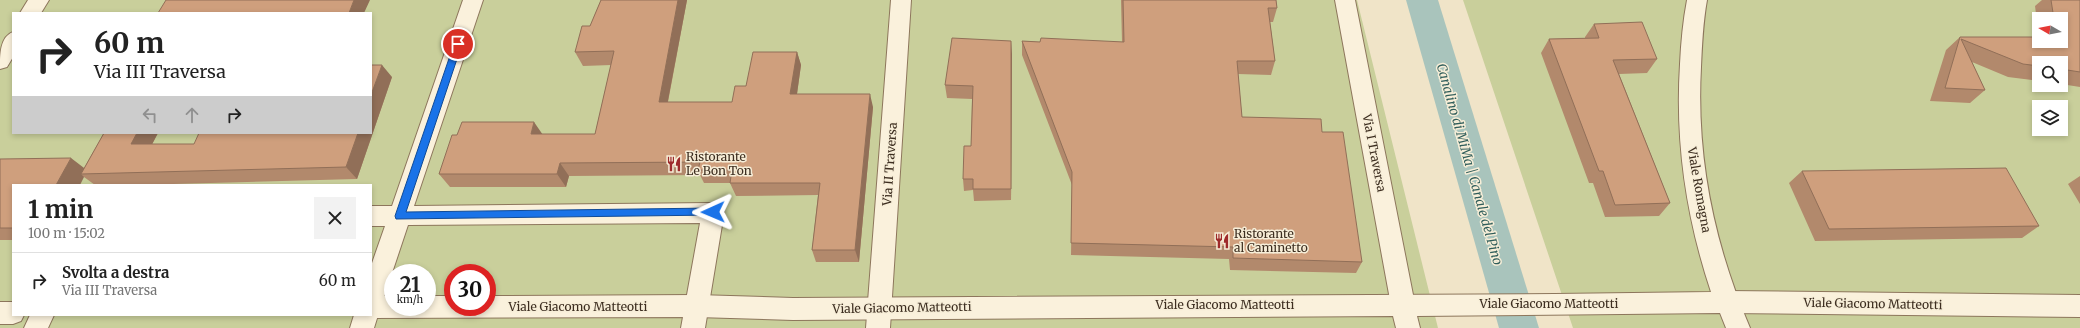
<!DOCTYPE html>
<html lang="it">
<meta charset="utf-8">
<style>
:root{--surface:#fff;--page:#f2f2f2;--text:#222;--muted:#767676;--line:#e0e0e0}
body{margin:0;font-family:Merriweather,serif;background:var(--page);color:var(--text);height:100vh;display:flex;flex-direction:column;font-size:15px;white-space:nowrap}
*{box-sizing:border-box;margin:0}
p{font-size:13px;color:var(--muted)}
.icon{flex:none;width:22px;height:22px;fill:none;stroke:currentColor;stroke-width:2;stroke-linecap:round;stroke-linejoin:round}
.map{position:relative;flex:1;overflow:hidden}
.side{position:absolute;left:12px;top:184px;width:360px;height:132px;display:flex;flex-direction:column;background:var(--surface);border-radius:0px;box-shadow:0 2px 6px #0003}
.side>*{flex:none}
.hud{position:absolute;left:12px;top:12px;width:360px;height:122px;border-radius:0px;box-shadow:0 2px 6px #0003;background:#fff;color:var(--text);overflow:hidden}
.needle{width:26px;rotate:279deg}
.fabs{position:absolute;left:2032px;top:12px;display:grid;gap:8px}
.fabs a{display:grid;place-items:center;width:36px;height:36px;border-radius:0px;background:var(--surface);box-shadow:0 2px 6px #0003;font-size:20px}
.speed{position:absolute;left:384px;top:264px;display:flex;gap:8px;font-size:20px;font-weight:700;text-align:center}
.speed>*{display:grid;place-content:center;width:52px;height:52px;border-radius:50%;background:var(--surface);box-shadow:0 2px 6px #0003;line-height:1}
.speed small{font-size:10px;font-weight:400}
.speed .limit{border:6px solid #d22;background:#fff;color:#111}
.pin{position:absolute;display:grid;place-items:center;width:34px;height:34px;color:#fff;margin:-17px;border:2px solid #fff;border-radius:50%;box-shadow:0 1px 4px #0007}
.me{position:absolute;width:44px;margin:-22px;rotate:269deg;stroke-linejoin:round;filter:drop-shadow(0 0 3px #0008)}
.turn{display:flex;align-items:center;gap:14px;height:84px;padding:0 16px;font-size:18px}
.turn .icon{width:52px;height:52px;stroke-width:2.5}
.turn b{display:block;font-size:28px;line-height:34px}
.lanes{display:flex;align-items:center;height:38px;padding:0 16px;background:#0003;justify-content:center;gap:20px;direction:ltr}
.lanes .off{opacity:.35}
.round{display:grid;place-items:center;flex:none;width:42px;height:42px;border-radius:0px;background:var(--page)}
.summary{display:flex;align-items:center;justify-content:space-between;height:68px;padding:0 16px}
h1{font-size:24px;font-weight:700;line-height:30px}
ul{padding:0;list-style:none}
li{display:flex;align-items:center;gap:12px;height:56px;padding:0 16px;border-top:1px solid var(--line)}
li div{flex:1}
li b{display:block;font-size:15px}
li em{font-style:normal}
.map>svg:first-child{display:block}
</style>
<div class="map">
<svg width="2080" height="328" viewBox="0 0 2080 328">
<rect width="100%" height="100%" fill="#f0e4c8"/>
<!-- green -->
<path fill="#c9cf9b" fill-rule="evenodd" d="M0 0H1357L1438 328H0ZM13 13H371V133H13ZM13 185H371V315H13ZM393 273H427V307H393ZM453 273H487V307H453Z
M1463 0H2080V328H1573ZM2039 19H2061V41H2039ZM2039 63H2061V85H2039ZM2039 107H2061V129H2039Z"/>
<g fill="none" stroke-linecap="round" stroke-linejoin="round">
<!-- canal -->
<path fill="#a9c4bc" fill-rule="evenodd" d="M1406 0H1438L1539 328H1499Z"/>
<defs>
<path id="minor" d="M28 0H49L41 13H20Z
M463 0H483L414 206 713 203 721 206 724 213 705 328H681L700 223 408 225 383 300 379 308 375 309 378 315 374 328H350L354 315H371V266L385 226H371V206H392Z
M891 0H911L890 328H866Z
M1335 0H1355L1415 305 1411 313 1403 316 1395 313 1391 305Z
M13 32V57L7 67 0 69C0 54 0 37 13 32Z
M1726 291 2080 295V317L1726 313 1718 310 1714 302 1718 294Z
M30 315H54L48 328H24Z"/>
<path id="tertiary" d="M1687 0H1707C1703 22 1702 45 1701 67 1696 158 1714 244 1750 328H1726L1720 313 1417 316 1420 328H1396L1393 316 793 320 697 317 371 318 364 315H371V296H393V307H427V296H453V307H487V296L697 295 793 298 1555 294 1711 292C1686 217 1675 142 1680 64 1681 42 1683 21 1687 0Z
M0 302H13V315H24L21 321 13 324H0Z"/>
</defs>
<!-- minor casing -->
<use href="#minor" stroke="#8d765c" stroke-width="2"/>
<!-- tertiary casing -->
<use href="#tertiary" stroke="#8d765c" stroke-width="2"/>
<!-- minor -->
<use href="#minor" fill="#faf1dc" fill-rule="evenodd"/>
<!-- tertiary -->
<use href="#tertiary" fill="#faf1dc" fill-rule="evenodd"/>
</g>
<!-- wall -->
<path fill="#b2896c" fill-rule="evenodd" d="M601 0H687L668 102H732L746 86 797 52 801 65 797 94 873 107 859 262H816L812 250 818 195 736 196 730 183H704L700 175 569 176 566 187H450L439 174 542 134H595L611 65 583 66 575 52 590 26Z
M1121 0H1276L1277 8 1273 22H1270L1275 61 1271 75 1238 74 1242 117 1322 132 1362 262 1356 273 1230 270 1229 259 1071 255 1072 185 1022 55V41L1040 42H1122Z
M2042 0H2080V87L2061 84V63H2039V81L2008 77 1972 62 1985 90 1970 103 1930 101 1946 50 1960 37H2039L2035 6ZM2039 19H2061V41H2039Z
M1594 24 1657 59 1647 73 1619 74 1670 203 1659 216 1605 217 1593 183H1589L1541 53 1549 39 1585 38V37Z
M1012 54 1011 200 974 201 973 190 964 191 963 179 971 146 972 99 947 98 945 85Z
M392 77 357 179 137 185H95L84 177 13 185V240H0V159L84 168 104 133H158L152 144H194Z
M1802 171 2039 226 2022 238 1815 241 1789 183Z
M2080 176V204L2068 184Z"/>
<!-- shaded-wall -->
<path fill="#916f58" d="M354 0H370L364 13H349Z
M678 0H687L665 116 659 102Z
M1011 41 1012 54 1011 200Z
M797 52 801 65 795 108 790 94Z
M382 65 392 77 357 179 346 167 358 133H371V95Z
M870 94 873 107 859 262 855 250Z
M534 122 543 135 531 134Z
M137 133H158L146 156 131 144Z
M71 158 88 171 81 174 84 177 80 185H56Z
M560 163 569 176 566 187 557 174Z"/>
<!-- building -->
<path fill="#cf9f7d" stroke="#916f58" d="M166 0H354L349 13H158Z
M601 0H678L659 102H732L735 86H746L753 52H797L790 94H870L855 250H812L820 183H730L732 170H698L700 162 560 163 557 174H439L452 135H457L462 122H534L531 134H595L614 51 575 52 582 26H590Z
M1123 0H1276L1277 8H1268L1275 61H1237L1242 117 1321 119 1322 132H1343L1362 262 1233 258V247L1071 243 1072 172 1022 41 1040 42 1041 38 1124 42Z
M2051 0H2080V72L2061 69V63H2039V66L2023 64 1961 39 1985 90 1945 88 1960 37H2039V41H2061V19H2054Z
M1642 22 1657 59 1613 60 1670 203 1615 205 1603 171H1599L1549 39 1599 38 1594 24Z
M952 38 1011 41V189H973V179H963L964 146H971L973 86 945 85Z
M371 65H382L371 95Z
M104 133H137L131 144H194L199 133H358L346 167 81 174Z
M71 158 56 185H13V228H0V159Z
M2006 168 2039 226 1829 229 1802 171Z"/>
<!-- route -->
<path fill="#1a73e8" stroke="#114b97" d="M458 41 462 44 406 212 713 208 718 212 716 215 396 219 395 216 454 44Z"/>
<!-- icons -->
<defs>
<symbol id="restaurant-bare" viewBox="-9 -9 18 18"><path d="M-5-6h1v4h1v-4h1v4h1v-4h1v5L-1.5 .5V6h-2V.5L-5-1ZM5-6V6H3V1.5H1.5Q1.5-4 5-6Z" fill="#9e2a2b" stroke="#f7eed8" stroke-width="2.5" paint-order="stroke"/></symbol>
</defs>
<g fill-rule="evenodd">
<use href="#restaurant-bare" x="663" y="153" width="22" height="22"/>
<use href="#restaurant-bare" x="1211" y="230" width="22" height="22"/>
</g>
<g text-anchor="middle" stroke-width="3" stroke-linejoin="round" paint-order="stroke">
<!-- street labels -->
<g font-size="12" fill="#3d2e20" stroke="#f7eed8">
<text transform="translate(1374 153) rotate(79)" y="4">Via I Traversa</text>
<text transform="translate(890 164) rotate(-86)" y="4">Via II Traversa</text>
<text transform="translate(1699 190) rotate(80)" y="4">Viale Romagna</text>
<text x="1549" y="308">Viale Giacomo Matteotti</text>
<text transform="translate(1873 304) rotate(1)" y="4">Viale Giacomo Matteotti</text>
<text x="1225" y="309">Viale Giacomo Matteotti</text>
<text x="578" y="311">Viale Giacomo Matteotti</text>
<text transform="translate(902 308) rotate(-1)" y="4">Viale Giacomo Matteotti</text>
</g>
<!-- poi labels -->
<g font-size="12" fill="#3d2e20" stroke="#f7eed8" text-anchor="start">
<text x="686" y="161">Ristorante<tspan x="686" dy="14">Le Bon Ton</tspan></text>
<text x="1234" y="238">Ristorante<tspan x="1234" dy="14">al Caminetto</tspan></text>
</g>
<!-- water labels -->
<g font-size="13" font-style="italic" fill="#2f5d5a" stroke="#f7eed8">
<text transform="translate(1470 164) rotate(74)" y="5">Canalino di MiMa | Canale del Pino</text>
</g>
</g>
</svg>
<div class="fabs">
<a><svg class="needle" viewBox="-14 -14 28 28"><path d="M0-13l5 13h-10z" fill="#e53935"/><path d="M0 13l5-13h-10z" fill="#767676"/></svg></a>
<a><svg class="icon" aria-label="search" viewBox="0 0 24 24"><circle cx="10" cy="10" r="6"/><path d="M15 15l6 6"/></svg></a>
<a><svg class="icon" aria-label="layers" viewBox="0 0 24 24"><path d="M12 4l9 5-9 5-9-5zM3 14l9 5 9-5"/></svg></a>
</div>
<div class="speed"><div>21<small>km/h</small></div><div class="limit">30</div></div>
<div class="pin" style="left:458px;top:44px;background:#d93025"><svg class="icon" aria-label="arrive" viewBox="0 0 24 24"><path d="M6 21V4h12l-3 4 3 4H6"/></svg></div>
<svg class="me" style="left:713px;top:212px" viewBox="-20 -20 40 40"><path d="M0-17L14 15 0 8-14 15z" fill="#1a73e8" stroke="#fff" stroke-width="4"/></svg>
<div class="hud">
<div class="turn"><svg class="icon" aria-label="right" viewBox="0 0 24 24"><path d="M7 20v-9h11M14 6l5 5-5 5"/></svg><div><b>60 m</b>Via III Traversa</div></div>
<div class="lanes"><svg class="icon off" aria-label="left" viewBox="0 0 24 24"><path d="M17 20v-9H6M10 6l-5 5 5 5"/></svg><svg class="icon off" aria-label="ahead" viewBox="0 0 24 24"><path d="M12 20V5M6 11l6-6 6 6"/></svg><svg class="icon" aria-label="right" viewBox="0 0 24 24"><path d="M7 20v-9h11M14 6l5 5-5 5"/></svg></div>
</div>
<section class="side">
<div class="summary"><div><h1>1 min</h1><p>100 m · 15:02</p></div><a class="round"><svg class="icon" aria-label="close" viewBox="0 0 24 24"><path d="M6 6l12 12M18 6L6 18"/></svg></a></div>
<ul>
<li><svg class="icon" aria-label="right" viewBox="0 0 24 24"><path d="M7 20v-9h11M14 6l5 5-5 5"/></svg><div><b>Svolta a destra</b><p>Via III Traversa</p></div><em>60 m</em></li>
</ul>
</section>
</div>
